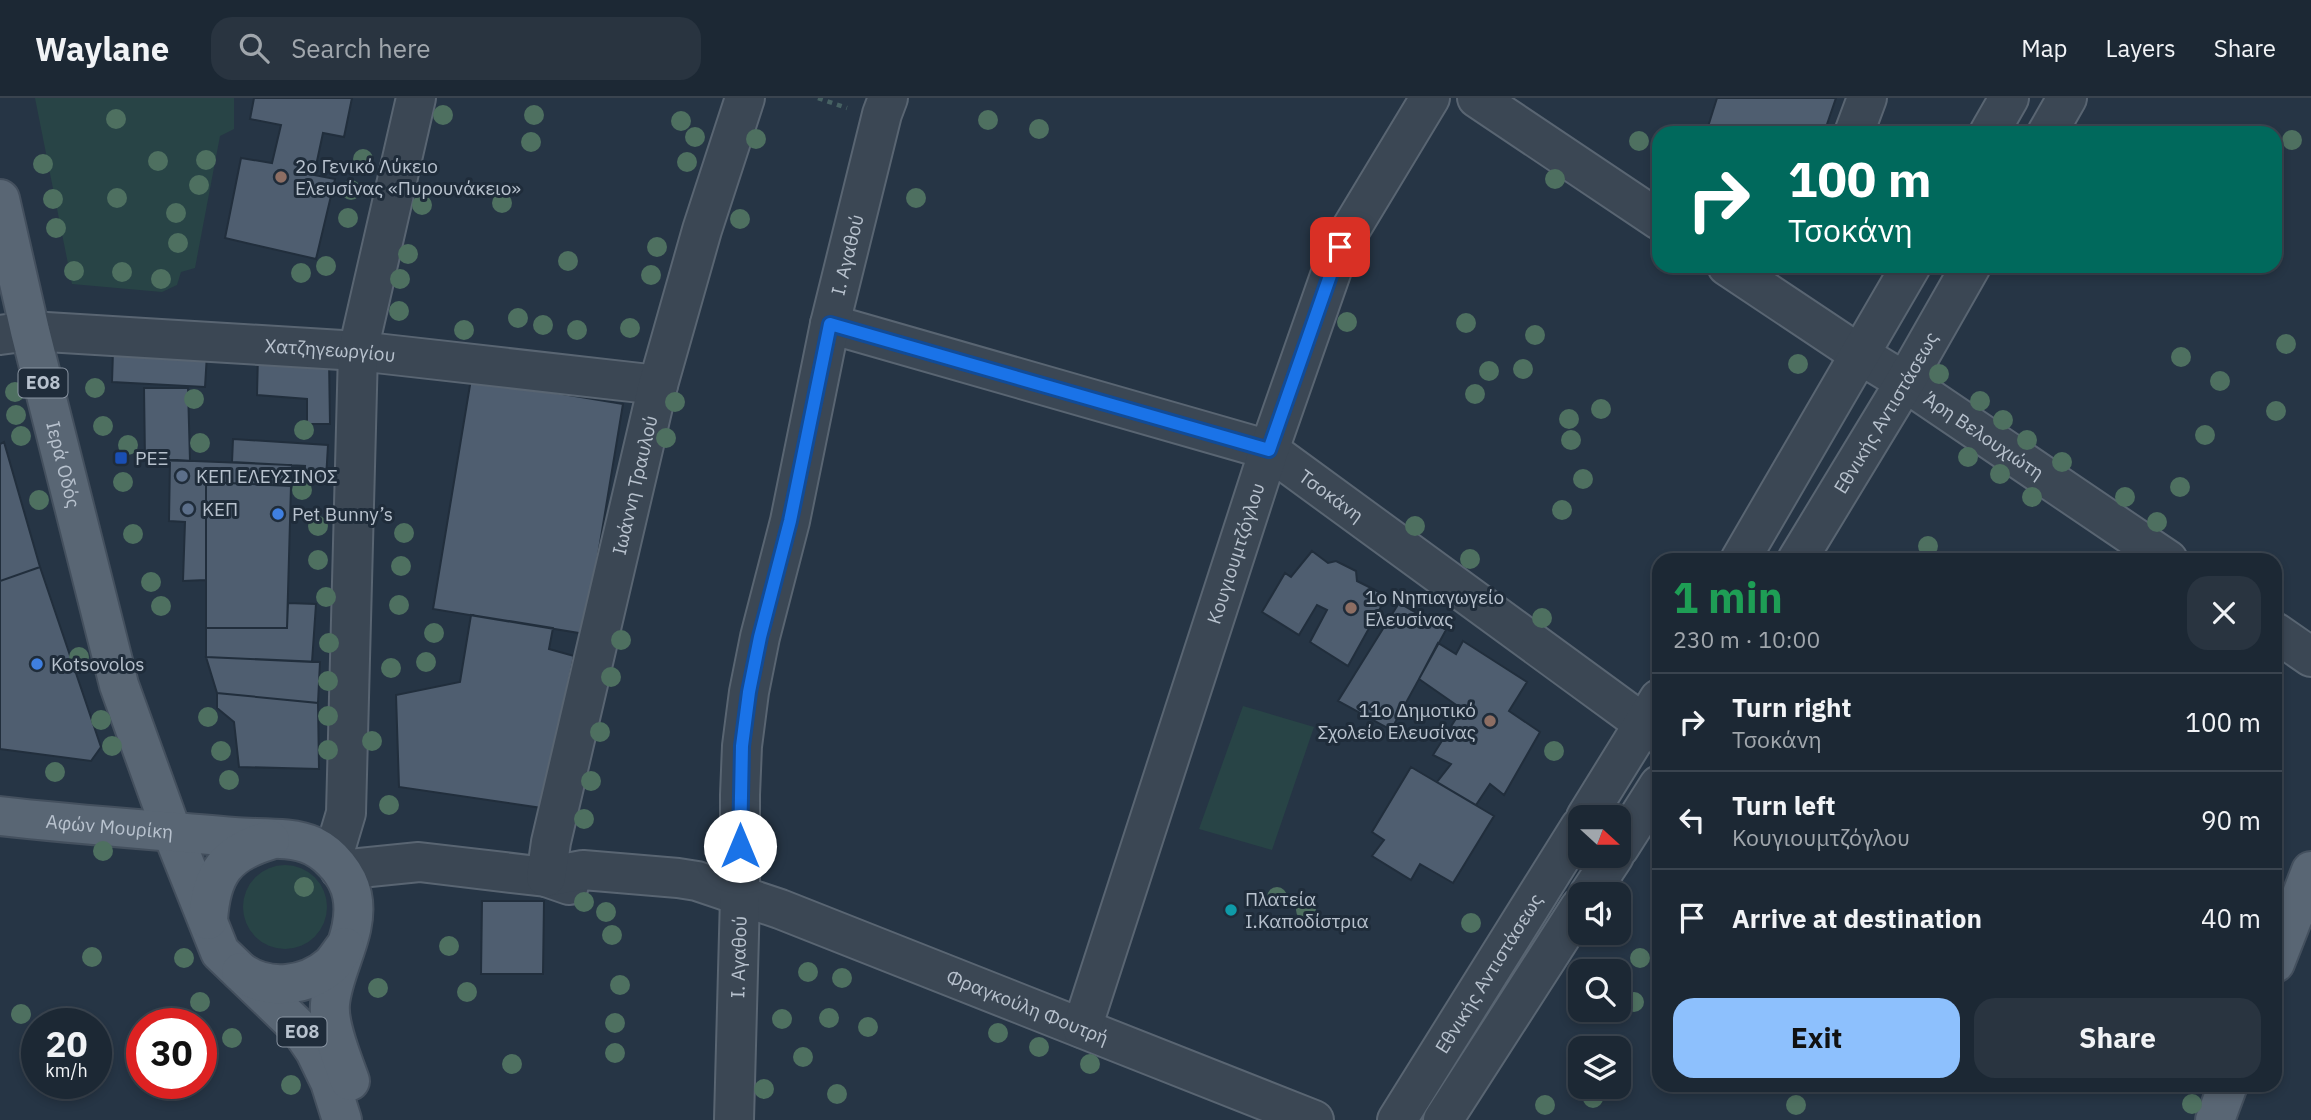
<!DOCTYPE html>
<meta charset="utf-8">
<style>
:root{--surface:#1c2834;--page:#293440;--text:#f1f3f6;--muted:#a0a6ac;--line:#3a444f;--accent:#8dc0fd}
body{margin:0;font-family:"IBM Plex Sans",sans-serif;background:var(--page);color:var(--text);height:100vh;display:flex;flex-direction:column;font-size:26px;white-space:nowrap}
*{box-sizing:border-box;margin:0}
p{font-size:23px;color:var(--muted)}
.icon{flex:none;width:38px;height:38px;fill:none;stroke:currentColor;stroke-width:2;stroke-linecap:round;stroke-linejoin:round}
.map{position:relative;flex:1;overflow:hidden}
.drawer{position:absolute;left:1652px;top:455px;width:630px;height:539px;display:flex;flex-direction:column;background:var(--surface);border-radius:21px;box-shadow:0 4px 10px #0003,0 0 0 2px var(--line)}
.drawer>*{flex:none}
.guide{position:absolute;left:1652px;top:28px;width:630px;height:147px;border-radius:21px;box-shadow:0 4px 10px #0003,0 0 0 2px var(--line);background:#00695c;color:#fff;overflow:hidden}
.needle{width:46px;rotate:111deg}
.controls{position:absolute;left:1568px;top:707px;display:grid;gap:14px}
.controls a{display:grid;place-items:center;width:63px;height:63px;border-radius:14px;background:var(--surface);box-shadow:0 4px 10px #0003,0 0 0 2px var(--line);font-size:35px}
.speed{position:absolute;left:21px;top:910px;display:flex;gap:14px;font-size:35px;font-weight:700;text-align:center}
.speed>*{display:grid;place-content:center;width:91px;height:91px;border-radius:50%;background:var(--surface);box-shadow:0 4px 10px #0003,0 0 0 2px var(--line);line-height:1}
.speed small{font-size:18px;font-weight:400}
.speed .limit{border:10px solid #d22;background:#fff;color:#111}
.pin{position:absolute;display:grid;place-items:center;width:60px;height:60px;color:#fff;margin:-30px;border-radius:14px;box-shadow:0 4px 10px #0006}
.me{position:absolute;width:77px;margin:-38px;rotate:0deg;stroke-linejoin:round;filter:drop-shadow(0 0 5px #0008)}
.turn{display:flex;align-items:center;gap:24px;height:147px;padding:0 21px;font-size:32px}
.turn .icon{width:91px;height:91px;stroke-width:2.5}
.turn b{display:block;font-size:49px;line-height:60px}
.round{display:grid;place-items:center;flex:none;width:74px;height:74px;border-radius:21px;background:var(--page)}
.overview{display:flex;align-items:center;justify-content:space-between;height:119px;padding:0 21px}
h1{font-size:42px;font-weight:800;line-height:52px;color:#1e9e55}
.primary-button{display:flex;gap:14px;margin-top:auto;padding:14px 21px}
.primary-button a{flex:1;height:80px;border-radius:21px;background:var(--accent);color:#111;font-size:28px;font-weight:800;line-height:80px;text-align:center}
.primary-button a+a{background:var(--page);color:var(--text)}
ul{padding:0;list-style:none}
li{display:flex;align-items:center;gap:21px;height:98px;padding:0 21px;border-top:2px solid var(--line)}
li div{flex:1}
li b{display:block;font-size:26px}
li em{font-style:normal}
header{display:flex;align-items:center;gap:42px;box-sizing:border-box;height:98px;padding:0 35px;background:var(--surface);border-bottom:2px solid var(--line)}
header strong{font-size:33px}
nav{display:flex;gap:38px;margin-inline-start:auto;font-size:24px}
.search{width:490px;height:63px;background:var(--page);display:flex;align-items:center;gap:18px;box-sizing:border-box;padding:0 24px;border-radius:21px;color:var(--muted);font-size:26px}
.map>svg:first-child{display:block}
</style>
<header>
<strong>Waylane</strong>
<div class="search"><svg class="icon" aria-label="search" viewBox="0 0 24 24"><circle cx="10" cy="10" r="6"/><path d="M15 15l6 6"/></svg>Search here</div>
<nav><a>Map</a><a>Layers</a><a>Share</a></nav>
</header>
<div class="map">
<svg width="2311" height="1022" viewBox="0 0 2311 1022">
<rect width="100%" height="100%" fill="#263545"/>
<!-- green -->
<path fill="#284446" d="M35 0H234V31L220 38 195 170 181 174 177 187 162 194 72 186Z
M1243 608 1314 629 1272 752 1199 731Z
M243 809a42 42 0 1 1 84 0a42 42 0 1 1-84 0Z"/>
<!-- building -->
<path fill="#4f5e70" stroke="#212e3c" stroke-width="2" d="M254 0H352L344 39 323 35 314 77 335 81 316 161 225 140 241 60 272 65 281 27 250 21Z
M1717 0H1836L1824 35H1706Z
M113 253 207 256 205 289 112 284Z
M258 256 329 261 330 326H307V301L257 297Z
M471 281 623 306 585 536 433 511Z
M144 290H188L190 363 145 362Z
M233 341 328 347 326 381 304 378 305 368 232 364Z
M4 344 40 469 0 483V346Z
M170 362 291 367V388L206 384V482L183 483 185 424 169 423Z
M206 384 291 388 287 530H206Z
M1312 453 1328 465 1336 463 1356 473 1357 483 1387 498 1348 568 1310 544 1327 512 1317 507 1299 537 1262 514 1285 475 1291 479Z
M40 469 101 649 91 663 0 651V483Z
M288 505 316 506 312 564 206 559V530H287Z
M1399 505 1446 532 1391 632 1338 603Z
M471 517 553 530 549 551 574 558 542 710 399 689 396 597 460 584Z
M1463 543 1527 584 1509 613 1540 634 1504 697 1490 686 1476 707 1437 684 1451 666 1433 657 1462 611 1419 581 1438 545 1456 556Z
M206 559 320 564 318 605 217 595Z
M217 595 318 605 319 671 239 669 234 624 217 610Z
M1411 669 1494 718 1453 785 1420 766 1411 782 1372 758 1384 742 1372 734Z
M482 803H544L543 876H481Z"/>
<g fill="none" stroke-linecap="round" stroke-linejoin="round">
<defs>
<g id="minor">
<path d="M1477 0 1659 122"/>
<path d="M1854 35 1867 0"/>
<path d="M1989 35 2009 0"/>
<path d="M2047 35 2067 0"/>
<path id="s1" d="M1727 168 1859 256 1905 284 2168 462"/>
<path id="s2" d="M830 226 1269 352 1659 637"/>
<path id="s3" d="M0 237 30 233 358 253 658 287"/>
<path d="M1740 462 1911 168"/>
<path id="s4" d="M1797 462 1905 284 1971 168"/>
<path d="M2275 534 2311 559"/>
<path d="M1586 719 1659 601"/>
<path d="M1619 750 1659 687"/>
<path d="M332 762 346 715 358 253 416 0"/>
<path d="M340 772 419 764 546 779 569 787"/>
<path id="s5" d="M546 779 583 772 678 780 697 783 780 811 1314 1022"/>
<path id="s6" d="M546 779 551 744 658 287 702 132 745 0"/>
<path d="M1589 796 1614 758"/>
<path id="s7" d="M1082 930 1269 352 1340 149 1430 0"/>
<path id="s8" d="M734 1022 740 799V697L742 648 749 594 760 539 790 423 830 226 882 16 888 0"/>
<path id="s9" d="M1397 1022 1580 729"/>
<path d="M1443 1022 1580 809"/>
</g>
<g id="major">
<path id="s10" d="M0 101 30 233 119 587 172 734 220 854 300 931 315 953 330 984 342 1022"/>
<path id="s11" d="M0 718C78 727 156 732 234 739 259 741 292 738 313 748 331 757 348 777 352 797 360 834 333 870 330 906 328 928 343 963 350 983"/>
<path d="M208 822C211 775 226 755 270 742"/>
<path d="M2275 865 2311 773"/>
<path d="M241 874C268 893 306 889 331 867 336 862 340 855 345 849"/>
<path d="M2215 1022 2228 987"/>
</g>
</defs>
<!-- minor casing -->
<use href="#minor" stroke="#596572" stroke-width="42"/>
<!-- major casing -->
<use href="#major" stroke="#44505e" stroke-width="42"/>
<!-- path -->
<path stroke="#466162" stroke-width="4.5" stroke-dasharray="5 5" stroke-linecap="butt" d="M818 0 847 10"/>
<!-- minor -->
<use href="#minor" stroke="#3b4754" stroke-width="38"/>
<!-- major -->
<use href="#major" stroke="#596674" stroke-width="38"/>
</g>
<!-- trees -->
<g fill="#4e7060">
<circle cx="443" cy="17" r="10"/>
<circle cx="534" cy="17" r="10"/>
<circle cx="116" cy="21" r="10"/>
<circle cx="988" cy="22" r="10"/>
<circle cx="681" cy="23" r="10"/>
<circle cx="1039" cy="31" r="10"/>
<circle cx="695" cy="39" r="10"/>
<circle cx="756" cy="41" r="10"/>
<circle cx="2292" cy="42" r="10"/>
<circle cx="1639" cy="43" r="10"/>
<circle cx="531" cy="44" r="10"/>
<circle cx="363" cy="61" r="10"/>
<circle cx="206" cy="62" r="10"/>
<circle cx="158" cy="63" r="10"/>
<circle cx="687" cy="64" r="10"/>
<circle cx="43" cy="66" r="10"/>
<circle cx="1555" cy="81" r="10"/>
<circle cx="199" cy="87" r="10"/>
<circle cx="351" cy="92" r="10"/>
<circle cx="117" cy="100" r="10"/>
<circle cx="916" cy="100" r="10"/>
<circle cx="53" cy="101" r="10"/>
<circle cx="502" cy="105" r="10"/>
<circle cx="422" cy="107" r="10"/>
<circle cx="176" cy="115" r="10"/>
<circle cx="348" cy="120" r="10"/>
<circle cx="740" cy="121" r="10"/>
<circle cx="56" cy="130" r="10"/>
<circle cx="178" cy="145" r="10"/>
<circle cx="657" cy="149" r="10"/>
<circle cx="408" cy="156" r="10"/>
<circle cx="568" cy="163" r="10"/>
<circle cx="326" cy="168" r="10"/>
<circle cx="74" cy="173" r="10"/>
<circle cx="122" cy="174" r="10"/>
<circle cx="301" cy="175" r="10"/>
<circle cx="651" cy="177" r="10"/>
<circle cx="161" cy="181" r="10"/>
<circle cx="400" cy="181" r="10"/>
<circle cx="399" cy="213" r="10"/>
<circle cx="518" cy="220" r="10"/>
<circle cx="1347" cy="224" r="10"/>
<circle cx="1466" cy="225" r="10"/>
<circle cx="543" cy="227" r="10"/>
<circle cx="630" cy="230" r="10"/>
<circle cx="464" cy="232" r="10"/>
<circle cx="577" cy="232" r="10"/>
<circle cx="1535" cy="237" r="10"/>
<circle cx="2286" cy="246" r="10"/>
<circle cx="2181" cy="259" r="10"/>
<circle cx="1798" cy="266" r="10"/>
<circle cx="1523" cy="271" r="10"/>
<circle cx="1489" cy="273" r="10"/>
<circle cx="1939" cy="276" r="10"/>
<circle cx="2220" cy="283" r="10"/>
<circle cx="95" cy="290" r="10"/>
<circle cx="15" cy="294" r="10"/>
<circle cx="1475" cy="296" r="10"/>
<circle cx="194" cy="301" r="10"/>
<circle cx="1980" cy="303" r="10"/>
<circle cx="675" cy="304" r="10"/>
<circle cx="1601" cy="311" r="10"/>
<circle cx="2276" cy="313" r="10"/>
<circle cx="16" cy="317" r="10"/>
<circle cx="1569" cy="321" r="10"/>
<circle cx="2003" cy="322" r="10"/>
<circle cx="103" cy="328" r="10"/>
<circle cx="304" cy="332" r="10"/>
<circle cx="2205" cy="337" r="10"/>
<circle cx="21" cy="338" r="10"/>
<circle cx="666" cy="340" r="10"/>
<circle cx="1571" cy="342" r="10"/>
<circle cx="2027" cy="342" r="10"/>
<circle cx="200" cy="345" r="10"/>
<circle cx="128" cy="347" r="10"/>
<circle cx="1968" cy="359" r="10"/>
<circle cx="2062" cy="364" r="10"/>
<circle cx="2000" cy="376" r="10"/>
<circle cx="1583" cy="381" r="10"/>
<circle cx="123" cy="384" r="10"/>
<circle cx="2180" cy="389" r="10"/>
<circle cx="302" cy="392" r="10"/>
<circle cx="2032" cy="399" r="10"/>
<circle cx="2125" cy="399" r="10"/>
<circle cx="39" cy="402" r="10"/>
<circle cx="1562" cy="412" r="10"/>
<circle cx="2157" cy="424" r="10"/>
<circle cx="318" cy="428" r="10"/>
<circle cx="1415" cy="428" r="10"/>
<circle cx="404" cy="435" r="10"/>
<circle cx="133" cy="436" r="10"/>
<circle cx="1928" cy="448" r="10"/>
<circle cx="1470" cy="461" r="10"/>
<circle cx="318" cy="462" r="10"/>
<circle cx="401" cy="468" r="10"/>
<circle cx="151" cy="484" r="10"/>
<circle cx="326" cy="499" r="10"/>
<circle cx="399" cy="507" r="10"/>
<circle cx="161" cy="508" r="10"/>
<circle cx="1542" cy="520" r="10"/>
<circle cx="434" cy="535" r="10"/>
<circle cx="621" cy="542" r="10"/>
<circle cx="329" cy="545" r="10"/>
<circle cx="79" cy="559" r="10"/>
<circle cx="426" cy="564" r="10"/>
<circle cx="391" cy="570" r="10"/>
<circle cx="611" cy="579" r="10"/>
<circle cx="328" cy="583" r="10"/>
<circle cx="328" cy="618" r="10"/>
<circle cx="208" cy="619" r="10"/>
<circle cx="101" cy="622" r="10"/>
<circle cx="600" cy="634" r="10"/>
<circle cx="372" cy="643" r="10"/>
<circle cx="112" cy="648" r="10"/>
<circle cx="328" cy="652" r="10"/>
<circle cx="221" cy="653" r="10"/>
<circle cx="1554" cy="653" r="10"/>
<circle cx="55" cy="674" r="10"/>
<circle cx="229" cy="682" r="10"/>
<circle cx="591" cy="683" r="10"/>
<circle cx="389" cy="707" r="10"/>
<circle cx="584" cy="721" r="10"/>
<circle cx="103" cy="753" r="10"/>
<circle cx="304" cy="789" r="10"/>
<circle cx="1277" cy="799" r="10"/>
<circle cx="584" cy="804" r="10"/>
<circle cx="1306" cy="812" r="10"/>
<circle cx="606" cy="814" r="10"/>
<circle cx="1471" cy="825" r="10"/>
<circle cx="612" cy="837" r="10"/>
<circle cx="449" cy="848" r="10"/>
<circle cx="92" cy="859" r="10"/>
<circle cx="184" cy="860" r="10"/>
<circle cx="1640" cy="860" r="10"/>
<circle cx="808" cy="874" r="10"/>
<circle cx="842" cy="880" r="10"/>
<circle cx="620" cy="887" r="10"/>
<circle cx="378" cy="890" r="10"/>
<circle cx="467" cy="894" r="10"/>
<circle cx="200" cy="904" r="10"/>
<circle cx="1634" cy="904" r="10"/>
<circle cx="21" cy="916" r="10"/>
<circle cx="829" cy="920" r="10"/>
<circle cx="782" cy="921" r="10"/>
<circle cx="615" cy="925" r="10"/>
<circle cx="868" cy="929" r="10"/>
<circle cx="998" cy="935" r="10"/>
<circle cx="232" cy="940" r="10"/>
<circle cx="1039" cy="949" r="10"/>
<circle cx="615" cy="955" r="10"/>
<circle cx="803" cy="959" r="10"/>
<circle cx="512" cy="966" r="10"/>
<circle cx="1090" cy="966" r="10"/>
<circle cx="291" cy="987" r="10"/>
<circle cx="764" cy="991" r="10"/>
<circle cx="837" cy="996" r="10"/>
<circle cx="1593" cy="1000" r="10"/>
<circle cx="2192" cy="1006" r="10"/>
<circle cx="1545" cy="1007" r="10"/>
<circle cx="1796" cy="1007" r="10"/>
</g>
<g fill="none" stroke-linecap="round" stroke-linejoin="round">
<defs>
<path id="route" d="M740 748 742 648 749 594 760 539 790 423 830 226 1269 352 1340 149"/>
</defs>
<!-- route casing -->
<use href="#route" stroke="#114b97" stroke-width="18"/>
<!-- route -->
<use href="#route" stroke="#1a73e8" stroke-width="12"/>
</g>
<!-- markers -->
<g fill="#8d6e63" stroke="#1f2c3a" stroke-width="2.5">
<circle cx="281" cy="79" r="7"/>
<circle cx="1351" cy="510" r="7"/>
<circle cx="1490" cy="623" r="7"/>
</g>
<rect fill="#1a4fb4" stroke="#1f2c3a" stroke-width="2.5" x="114" y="353" width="14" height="14" rx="3.5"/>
<g fill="#5c6f8a" stroke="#1f2c3a" stroke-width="2.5">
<circle cx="182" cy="378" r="7"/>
<circle cx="188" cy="411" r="7"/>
</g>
<g fill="#3f7fe0" stroke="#1f2c3a" stroke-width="2.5">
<circle cx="278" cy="416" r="7"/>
<circle cx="37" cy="566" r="7"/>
</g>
<circle fill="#0f9aa8" stroke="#1f2c3a" stroke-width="2.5" cx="1231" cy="812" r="7"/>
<g text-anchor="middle" stroke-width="6" stroke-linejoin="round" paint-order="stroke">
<!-- shield labels -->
<g fill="#1f2c3a" stroke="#8a95a2" stroke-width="2">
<rect x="18.5" y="270.5" width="49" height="29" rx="5"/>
<rect x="277.5" y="919.5" width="49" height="29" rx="5"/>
</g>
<g font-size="18" font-weight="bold" fill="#b8c2ce">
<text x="43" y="291">ΕΟ8</text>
<text x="302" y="940">ΕΟ8</text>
</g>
<!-- poi labels -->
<g font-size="19" fill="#b8c2ce" stroke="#1f2c3a" text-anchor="start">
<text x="295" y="75">2ο Γενικό Λύκειο<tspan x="295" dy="22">Ελευσίνας «Πυρουνάκειο»</tspan></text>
<text x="135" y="367">ΡΕΞ</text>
<text x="196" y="385">ΚΕΠ ΕΛΕΥΣΙΝΟΣ</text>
<text x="202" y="418">ΚΕΠ</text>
<text x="292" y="423">Pet Bunny’s</text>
<text x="1365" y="506">1ο Νηπιαγωγείο<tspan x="1365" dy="22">Ελευσίνας</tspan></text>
<text x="51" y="573">Kotsovolos</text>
<text x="1476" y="619" text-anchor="end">11ο Δημοτικό<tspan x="1476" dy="22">Σχολείο Ελευσίνας</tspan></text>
<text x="1245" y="808">Πλατεία<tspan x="1245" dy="22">Ι.Καποδίστρια</tspan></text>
</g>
<!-- street labels -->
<g font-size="19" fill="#b8c2ce" stroke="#1f2c3a">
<text dy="7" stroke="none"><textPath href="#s8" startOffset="877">Ι. Αγαθού</textPath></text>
<text dy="7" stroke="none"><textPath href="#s3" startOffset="331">Χατζηγεωργίου</textPath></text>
<text dy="7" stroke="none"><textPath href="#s4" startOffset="172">Εθνικής Αντιστάσεως</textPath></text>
<text dy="7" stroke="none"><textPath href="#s1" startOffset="308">Άρη Βελουχιώτη</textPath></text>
<text dy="7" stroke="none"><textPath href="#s10" startOffset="273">Ιερά Οδός</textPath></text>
<text dy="7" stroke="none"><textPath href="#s6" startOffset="402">Ιωάννη Τραυλού</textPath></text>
<text dy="7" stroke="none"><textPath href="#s2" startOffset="534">Τσοκάνη</textPath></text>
<text dy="7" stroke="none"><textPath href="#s7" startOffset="499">Κουγιουμτζόγλου</textPath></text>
<text dy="7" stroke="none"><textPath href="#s11" startOffset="110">Αφών Μουρίκη</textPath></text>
<text dy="7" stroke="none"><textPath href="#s8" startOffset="163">Ι. Αγαθού</textPath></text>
<text dy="7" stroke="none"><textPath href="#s9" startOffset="173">Εθνικής Αντιστάσεως</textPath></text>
<text dy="7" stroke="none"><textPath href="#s5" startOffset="506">Φραγκούλη Φουτρή</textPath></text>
</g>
</g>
</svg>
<div class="controls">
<a><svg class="needle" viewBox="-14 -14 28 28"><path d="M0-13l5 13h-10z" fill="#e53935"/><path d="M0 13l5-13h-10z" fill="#a0a6ac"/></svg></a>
<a><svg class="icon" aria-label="sound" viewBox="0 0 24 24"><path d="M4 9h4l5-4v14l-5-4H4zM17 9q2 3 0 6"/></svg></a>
<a><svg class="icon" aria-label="search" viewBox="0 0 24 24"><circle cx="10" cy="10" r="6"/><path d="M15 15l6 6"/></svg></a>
<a><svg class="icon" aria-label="layers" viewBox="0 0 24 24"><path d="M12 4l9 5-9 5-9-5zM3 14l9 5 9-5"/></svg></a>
</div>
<div class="speed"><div>20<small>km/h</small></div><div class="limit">30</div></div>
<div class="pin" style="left:1340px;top:149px;background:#d93025"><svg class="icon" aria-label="arrive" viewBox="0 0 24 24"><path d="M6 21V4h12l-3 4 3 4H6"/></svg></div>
<svg class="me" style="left:740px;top:748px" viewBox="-20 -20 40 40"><circle r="19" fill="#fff"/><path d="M0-13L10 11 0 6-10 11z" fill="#1a73e8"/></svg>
<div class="guide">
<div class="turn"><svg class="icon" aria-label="right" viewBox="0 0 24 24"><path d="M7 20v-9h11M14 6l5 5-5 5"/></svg><div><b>100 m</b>Τσοκάνη</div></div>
</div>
<section class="drawer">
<div class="overview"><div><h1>1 min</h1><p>230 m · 10:00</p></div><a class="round"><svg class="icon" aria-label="close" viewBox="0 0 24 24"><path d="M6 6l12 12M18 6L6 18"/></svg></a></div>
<ul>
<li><svg class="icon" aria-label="right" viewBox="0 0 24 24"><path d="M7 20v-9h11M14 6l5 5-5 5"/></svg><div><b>Turn right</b><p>Τσοκάνη</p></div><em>100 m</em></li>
<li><svg class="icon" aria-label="left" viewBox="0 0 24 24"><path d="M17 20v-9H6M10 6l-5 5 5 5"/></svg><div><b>Turn left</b><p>Κουγιουμτζόγλου</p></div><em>90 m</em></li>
<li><svg class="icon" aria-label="arrive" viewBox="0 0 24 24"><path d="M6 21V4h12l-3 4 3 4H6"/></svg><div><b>Arrive at destination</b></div><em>40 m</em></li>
</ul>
<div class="primary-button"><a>Exit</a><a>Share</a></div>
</section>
</div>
